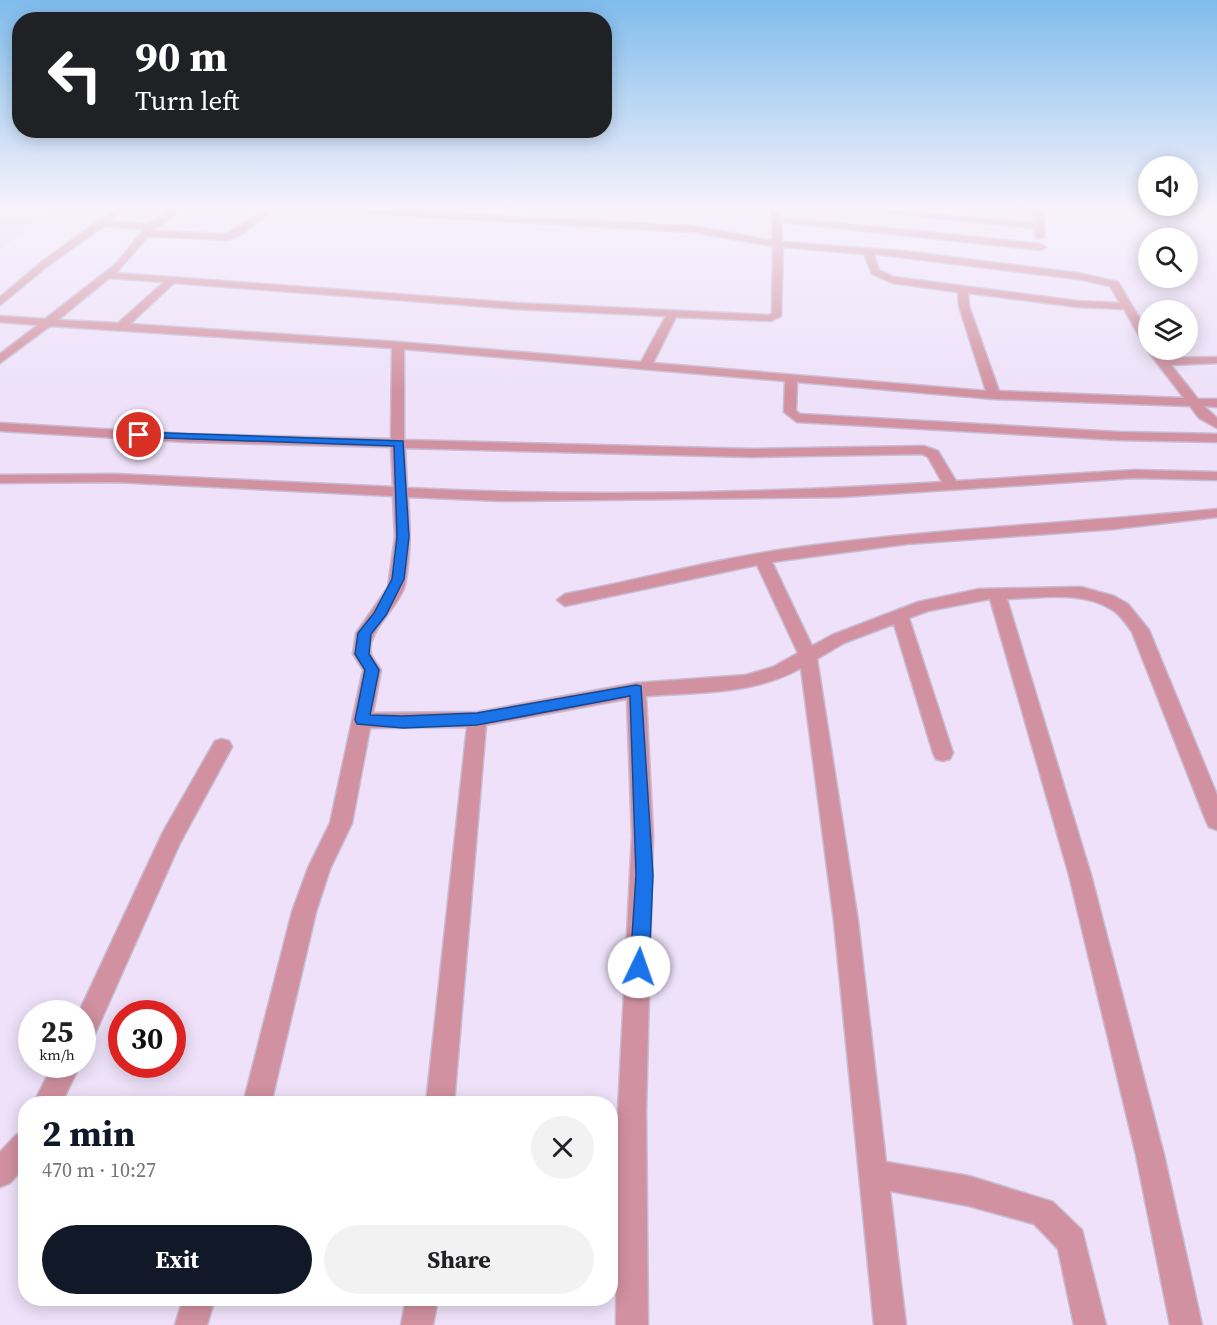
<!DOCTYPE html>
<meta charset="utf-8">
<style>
:root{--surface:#fff;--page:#f2f2f2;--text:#202124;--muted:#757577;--accent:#111827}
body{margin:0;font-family:"Source Serif 4",serif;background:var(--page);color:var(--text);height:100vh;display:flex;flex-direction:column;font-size:22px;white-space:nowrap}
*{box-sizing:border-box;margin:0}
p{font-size:20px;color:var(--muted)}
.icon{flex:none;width:33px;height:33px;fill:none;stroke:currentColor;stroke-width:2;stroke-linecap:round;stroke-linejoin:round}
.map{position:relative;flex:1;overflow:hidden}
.drawer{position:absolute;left:18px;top:1096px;width:600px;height:210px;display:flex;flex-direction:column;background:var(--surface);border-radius:24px;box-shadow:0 3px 15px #0003}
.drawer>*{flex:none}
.guide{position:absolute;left:12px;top:12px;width:600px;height:126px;border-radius:24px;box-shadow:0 3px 15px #0003;background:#202124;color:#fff;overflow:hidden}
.controls{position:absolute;left:1138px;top:156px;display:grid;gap:12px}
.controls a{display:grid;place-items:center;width:60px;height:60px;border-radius:50%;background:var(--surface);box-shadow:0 3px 15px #0003;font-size:30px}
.speed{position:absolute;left:18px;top:1000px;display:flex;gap:12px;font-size:30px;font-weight:700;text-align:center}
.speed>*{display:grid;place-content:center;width:78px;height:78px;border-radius:50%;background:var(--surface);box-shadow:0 3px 15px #0003;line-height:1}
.speed small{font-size:15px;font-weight:400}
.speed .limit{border:9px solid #d22;background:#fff;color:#111}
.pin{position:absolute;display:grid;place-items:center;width:51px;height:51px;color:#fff;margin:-26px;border:3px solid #fff;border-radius:50%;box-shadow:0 2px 6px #0007}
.me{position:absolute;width:66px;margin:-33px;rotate:3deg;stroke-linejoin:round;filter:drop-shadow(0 0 4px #0008)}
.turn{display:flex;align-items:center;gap:21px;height:126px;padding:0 24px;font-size:27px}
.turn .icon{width:78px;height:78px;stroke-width:2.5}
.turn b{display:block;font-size:42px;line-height:51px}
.round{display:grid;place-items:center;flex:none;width:63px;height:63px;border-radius:32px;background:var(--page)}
.headline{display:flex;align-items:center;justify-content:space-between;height:102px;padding:0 24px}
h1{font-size:36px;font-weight:700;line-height:45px;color:var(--accent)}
.primary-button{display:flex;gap:12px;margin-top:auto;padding:12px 24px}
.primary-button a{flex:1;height:69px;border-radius:36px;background:var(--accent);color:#fff;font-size:24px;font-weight:700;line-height:69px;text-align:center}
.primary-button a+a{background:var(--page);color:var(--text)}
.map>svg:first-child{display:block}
</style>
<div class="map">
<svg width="1217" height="1325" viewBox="0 0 1217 1325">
<rect width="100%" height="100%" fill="#eee1f9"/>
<!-- built -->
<path fill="#e4d4f2" d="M0 207H61L0 249Z"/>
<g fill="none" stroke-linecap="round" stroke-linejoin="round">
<defs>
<path id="minor" d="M118 207H127L108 221 148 224 175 207H184L153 231 227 234 268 207H277L242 234 228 240 148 236 116 273 516 303 769 315 772 313 773 246 693 232 309 210 305 207H348L693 226 773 241 771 207H779L780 217 1041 244 1046 247 1041 250 781 222 782 242 903 251 1078 273 1118 282 1149 334V346L1143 343 1124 309 1078 307 968 293 969 306 999 391 1184 398 1147 350 1149 348 1159 350 1166 358 1217 357V363L1171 365 1198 399H1217V407L1204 406 1217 418V428L1199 418 1190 406 994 399 797 382 796 411 800 414 1119 432 1217 434V442L1119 440 797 422 784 412 785 381 404 349V440L753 449 924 446 938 451 956 481 1134 470 1217 472V480L1134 478 840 497 503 501 408 497C410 526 411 555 405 585 400 606 365 633 371 654 373 659 378 665 381 670L373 713 477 712 636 683 746 675 773 667 798 653 757 565 565 606 557 600 565 594C643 579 723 557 800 547 939 528 1078 523 1217 509V517L1115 529 907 544 772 562 812 646 832 635 918 602 979 589 1081 587 1114 596 1128 604 1149 630 1217 795V830L1209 827 1206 821 1132 632C1127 625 1121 616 1114 611 1084 590 1041 598 1007 599L1091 875 1164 1155 1202 1325H1170L1136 1155 1069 875 990 599 928 611 909 618 953 753 950 759 943 761 936 759 933 753 894 624 844 643 817 659 858 921 886 1162 969 1176 1053 1202 1082 1230 1106 1325H1074L1058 1249 1034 1224 969 1206 890 1191 906 1325H874L834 921 801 668C754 695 698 692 646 696L653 836 646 1111 648 1325H616L618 1111 632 836 627 699 486 725 454 1104H426L467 727 370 728 352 823 330 869 316 912 271 1104H243L292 912 308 868 330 823 363 670 353 654 356 633 388 587 395 537 393 496 115 482 0 483V475L115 474 393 487 391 447 186 442 0 431V423L186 434 391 439 392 348 50 326 0 363V354L38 325 0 322V316L45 319 117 263 144 229 104 226 50 264 0 305V297L44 260ZM783 247 864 254 872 274 892 283 958 292 959 306 986 391 653 363 676 317 771 321 781 316ZM874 254 1078 279 1110 286 1120 303 1078 301 894 277 879 270ZM109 278 164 282 118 323 58 320ZM174 283 516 309 666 316 641 362 398 342 130 324ZM405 448 753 457 922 454 928 457 942 482C765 493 585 497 407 488Z
M826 207H855L1035 223 1032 207H1040L1044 217V237L1036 239 1035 228Z
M222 739 229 741 232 747 180 843 91 1043 82 1047V1014H78L163 832 215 741Z
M53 1065H80L61 1104H33Z
M26 1131V1166L10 1183 0 1187V1152L16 1135Z
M183 1299H215L207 1325H175Z
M406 1299H438L433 1325H401Z"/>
</defs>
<!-- minor casing -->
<use href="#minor" stroke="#c8bcd2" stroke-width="3"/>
<!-- minor -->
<use href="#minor" fill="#d291a0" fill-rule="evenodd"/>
</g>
<!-- sky -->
<linearGradient id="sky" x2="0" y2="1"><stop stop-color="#7fbcec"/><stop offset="0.53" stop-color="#f7f2fc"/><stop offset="1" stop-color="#f7f2fc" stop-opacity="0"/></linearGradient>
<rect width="1217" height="392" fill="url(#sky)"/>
<!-- route -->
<path fill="#1a73e8" stroke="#114b97" stroke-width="1.5" d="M139 432 403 441 409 537 404 579 386 615 371 634 369 654 379 670 370 715 403 716 477 713 636 685 641 686 653 875 649 967 646 973 639 976 633 973 630 967 636 875 630 696 477 725 403 728 357 724 355 720 365 670 355 654 358 633 374 613 392 579 397 537 394 446 136 437V433Z"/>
</svg>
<div class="controls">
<a><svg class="icon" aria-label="sound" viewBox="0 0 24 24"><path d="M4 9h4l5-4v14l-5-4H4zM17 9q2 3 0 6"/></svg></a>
<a><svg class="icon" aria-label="search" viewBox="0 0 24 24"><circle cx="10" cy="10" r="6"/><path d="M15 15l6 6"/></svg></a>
<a><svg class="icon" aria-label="layers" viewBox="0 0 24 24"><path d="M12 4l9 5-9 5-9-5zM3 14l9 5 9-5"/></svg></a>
</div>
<div class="speed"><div>25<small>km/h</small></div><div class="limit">30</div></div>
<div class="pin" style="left:139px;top:435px;background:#d93025"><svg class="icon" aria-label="arrive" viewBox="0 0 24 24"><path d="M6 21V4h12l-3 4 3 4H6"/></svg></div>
<svg class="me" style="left:639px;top:967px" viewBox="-20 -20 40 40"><circle r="19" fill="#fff"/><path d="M0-13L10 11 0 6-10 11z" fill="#1a73e8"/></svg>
<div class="guide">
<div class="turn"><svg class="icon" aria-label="left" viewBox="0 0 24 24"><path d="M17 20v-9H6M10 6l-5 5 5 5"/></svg><div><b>90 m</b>Turn left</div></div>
</div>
<section class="drawer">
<div class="headline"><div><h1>2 min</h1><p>470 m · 10:27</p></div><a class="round"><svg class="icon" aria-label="close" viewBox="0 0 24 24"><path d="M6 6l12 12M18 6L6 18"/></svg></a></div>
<div class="primary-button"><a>Exit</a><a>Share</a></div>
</section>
</div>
